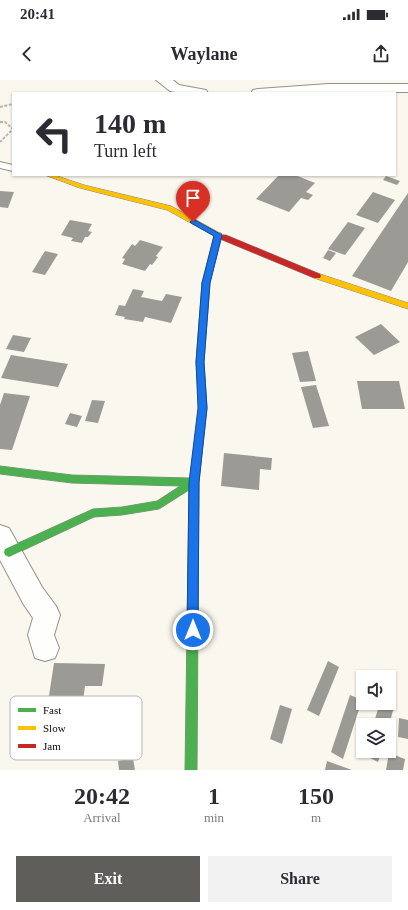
<!DOCTYPE html>
<style>
:root{--surface:#fff;--page:#f2f2f3;--text:#2b2b33;--muted:#7c7c81;--accent:#5f5e5a}
body{margin:0;font-family:"Times New Roman",serif;background:var(--page);color:var(--text);height:100vh;display:flex;flex-direction:column;font-size:15px;white-space:nowrap}
*{box-sizing:border-box;margin:0}
p{font-size:13px;color:var(--muted)}
.icon{flex:none;width:22px;height:22px;fill:none;stroke:currentColor;stroke-width:2;stroke-linecap:round;stroke-linejoin:round}
.map{position:relative;height:690px;overflow:hidden}
.drawer{display:flex;flex-direction:column;background:var(--surface);flex:1}
.drawer>*{flex:none}
.top-card{position:absolute;left:12px;top:12px;width:384px;height:84px;border-radius:0px;box-shadow:0 1px 3px #0004;background:#fff;color:var(--text);overflow:hidden}
.buttons{position:absolute;left:356px;top:590px;display:grid;gap:8px}
.buttons a{display:grid;place-items:center;width:40px;height:40px;border-radius:0px;background:var(--surface);box-shadow:0 1px 3px #0004;font-size:20px}
.pin{position:absolute;display:grid;place-items:center;width:34px;height:34px;color:#fff;margin:-41px -17px;border-radius:50% 50% 50% 0;rotate:-45deg;box-shadow:0 0 4px #0007}
.pin .icon{rotate:45deg}
.me{position:absolute;width:44px;margin:-22px;rotate:0deg;stroke-linejoin:round;filter:drop-shadow(0 0 3px #0008)}
.turn{display:flex;align-items:center;gap:14px;height:84px;padding:0 16px;font-size:18px}
.turn .icon{width:52px;height:52px;stroke-width:2.5}
.turn b{display:block;font-size:28px;line-height:34px}
.eta{display:flex;justify-content:space-evenly;align-items:center;height:68px;text-align:center}
.eta b{font-size:24px;font-weight:600;line-height:28px}
.action{display:flex;gap:8px;margin-top:auto;padding:8px 16px}
.action a{flex:1;height:46px;border-radius:0px;background:var(--accent);color:#fff;font-size:16px;font-weight:600;line-height:46px;text-align:center}
.action a+a{background:var(--page);color:var(--text)}
.status{display:flex;justify-content:space-between;align-items:center;height:28px;padding:0 20px;background:var(--surface);direction:ltr}
.status svg{height:11px;fill:currentColor}
header{display:flex;justify-content:space-between;align-items:center;height:52px;padding:0 16px;background:var(--surface);font-size:18px;font-weight:600}
.map>svg:first-child{display:block}
</style>
<div class="status"><b>20:41</b><svg viewBox="0 0 49 12"><path d="M0 12V9h3v3zM5 12V6h3v6zM10 12V3h3v9zM15 12V0h3v12zM26 1h20v11H26zM47 4h2v5h-2z"/></svg></div>
<header><svg class="icon" aria-label="back" viewBox="0 0 24 24"><path d="M15 5l-7 7 7 7"/></svg>Waylane<svg class="icon" aria-label="share" viewBox="0 0 24 24"><path d="M12 15V3M7 8l5-5 5 5M5 13v7h14v-7"/></svg></header>
<div class="map">
<svg width="408" height="690" viewBox="0 0 408 690">
<rect width="100%" height="100%" fill="#faf7ee"/>
<!-- building -->
<path fill="#9c9a95" d="M279 95H295L315 103 306 112 313 115 308 120 301 118 289 132 256 119Z
M386 96 400 101 397 105 383 100Z
M0 111 14 112 8 128 0 127Z
M373 112 395 120 378 143 356 135Z
M408 113V182L391 211 352 196Z
M70 140 92 144 88 151 92 152 88 157H85L82 163 71 161 73 158 61 155Z
M348 142 365 148 345 175 328 169Z
M140 160 163 167 156 176 158 177 152 185 150 184 145 191 122 184 125 179 122 178 132 164 135 166Z
M328 170 336 173 330 181 323 178Z
M45 171 58 174 45 195 32 192Z
M133 209 144 211 141 217 162 221 166 214 182 217 171 243 145 237 143 242 124 239 125 237 115 235 119 225 125 226Z
M381 244 400 262 374 275 355 257Z
M13 255 31 258 24 272 6 269Z
M308 271 316 301 300 302 292 273Z
M11 275 68 284 58 307 1 298Z
M357 301H399L405 329H362Z
M316 305 329 346 313 348 301 307Z
M4 313 30 316 12 370 0 369V325Z
M92 320 105 321 98 343 85 341Z
M70 333 82 336 77 347 65 344Z
M224 373 272 378 271 390 260 389 259 410 221 406Z
M328 581 339 587 319 636 307 630Z
M54 583 105 584 102 606H85L81 636 46 635Z
M350 615 362 620 343 679 331 672Z
M380 623H385L394 627 389 645H373Z
M280 625 292 629 282 664 270 659Z
M399 638 408 640V659L398 657Z
M366 671H382L378 682 364 675Z
M389 673 405 679 403 690H386Z
M133 678 135 690H119L118 681Z
M327 681 352 690H325Z"/>
<g fill="none" stroke-linecap="round" stroke-linejoin="round">
<defs>
<path id="lane" d="M0 82 13 85V91L0 88Z"/>
<path id="street" d="M156 0H173L179 5 206 10 208 13 175 12 170 11Z
M328 4H408V12L251 13 253 10 258 9Z
M0 445 9 448 42 507 56 526 60 535 54 555 59 568 55 578 45 581 35 578 28 555 33 538 24 525 0 480Z"/>
<path id="fast" d="M215 153H221L222 155 210 203 204 282 207 328 199 402 197 690H185L189 410 159 429 122 435 94 437 9 477 5 475 4 472 5 469 93 429 122 427 157 421 180 406 72 403 0 394V386L72 395 190 398 199 328 196 282 202 203Z"/>
<path id="slow" d="M45 95H54L84 105 171 126 227 157 226 159H220L167 130 80 108Z
M317 193 408 223V229L314 198 313 196Z"/>
<path id="jam" d="M220 155H226L320 194 321 196 320 198H314L220 159Z"/>
</defs>
<!-- lane casing -->
<use href="#lane" stroke="#93918d" stroke-width="2"/>
<!-- street casing -->
<use href="#street" stroke="#93918d" stroke-width="2"/>
<!-- fast casing -->
<use href="#fast" stroke="#898884" stroke-width="1"/>
<!-- slow casing -->
<use href="#slow" stroke="#898884" stroke-width="1"/>
<!-- jam casing -->
<use href="#jam" stroke="#898884" stroke-width="1"/>
<!-- path -->
<path stroke="#b7b6b5" stroke-width="2" stroke-dasharray="3 1.5" stroke-linecap="butt" d="M0 27 13 24
M0 42H5L13 49 0 62"/>
<!-- lane -->
<use href="#lane" fill="#fefefc" fill-rule="evenodd"/>
<!-- street -->
<use href="#street" fill="#fefefc" fill-rule="evenodd"/>
<!-- fast -->
<use href="#fast" fill="#4caf50" fill-rule="evenodd"/>
<!-- slow -->
<use href="#slow" fill="#ffc107" fill-rule="evenodd"/>
<!-- jam -->
<use href="#jam" fill="#c62828" fill-rule="evenodd"/>
</g>
<!-- route -->
<path fill="#1a73e8" stroke="#114b97" d="M193 139 222 155 210 203 204 282 207 328 199 402 198 550 197 554 193 556 189 554 187 550 189 402 198 328 196 282 202 203 214 156 191 143 190 142Z"/>
<!-- legend -->
<rect x="10" y="616" width="132" height="64" rx="6" fill="#fff" stroke="#b6b6b6" stroke-width="1"/>
<rect x="18" y="628" width="18" height="4" fill="#4caf50"/>
<rect x="18" y="646" width="18" height="4" fill="#ffc107"/>
<rect x="18" y="664" width="18" height="4" fill="#c62828"/>
<g font-size="11" fill="#0b0b0b">
<text x="43" y="634">Fast</text>
<text x="43" y="652">Slow</text>
<text x="43" y="670">Jam</text>
</g>
</svg>
<div class="buttons">
<a><svg class="icon" aria-label="sound" viewBox="0 0 24 24"><path d="M4 9h4l5-4v14l-5-4H4zM17 9q2 3 0 6"/></svg></a>
<a><svg class="icon" aria-label="layers" viewBox="0 0 24 24"><path d="M12 4l9 5-9 5-9-5zM3 14l9 5 9-5"/></svg></a>
</div>
<div class="pin" style="left:193px;top:142px;background:#d93025"><svg class="icon" aria-label="arrive" viewBox="0 0 24 24"><path d="M6 21V4h12l-3 4 3 4H6"/></svg></div>
<svg class="me" style="left:193px;top:550px" viewBox="-20 -20 40 40"><circle r="17" fill="#1a73e8" stroke="#fff" stroke-width="3"/><path d="M0-11L8 9 0 5-8 9z" fill="#fff"/></svg>
<div class="top-card">
<div class="turn"><svg class="icon" aria-label="left" viewBox="0 0 24 24"><path d="M17 20v-9H6M10 6l-5 5 5 5"/></svg><div><b>140 m</b>Turn left</div></div>
</div>
</div>
<section class="drawer">
<div class="eta">
<div><b>20:42</b><p>Arrival</p></div>
<div><b>1</b><p>min</p></div>
<div><b>150</b><p>m</p></div>
</div>
<div class="action"><a>Exit</a><a>Share</a></div>
</section>
